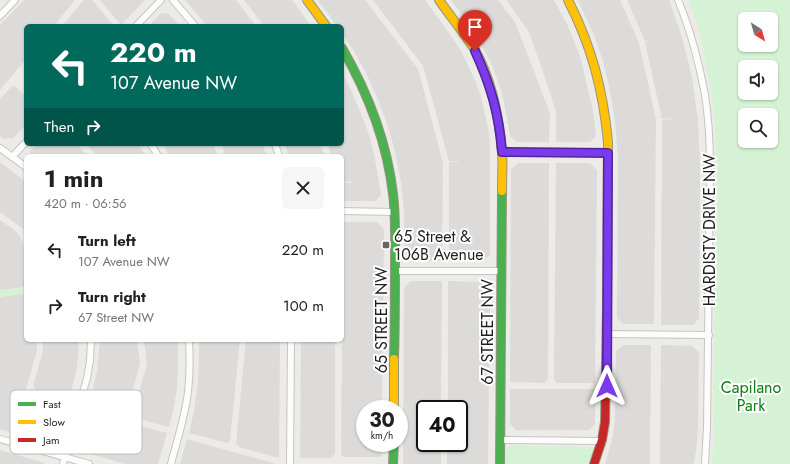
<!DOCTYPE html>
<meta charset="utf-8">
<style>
:root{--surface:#fff;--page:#f6f6f6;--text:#202124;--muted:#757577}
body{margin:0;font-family:Jost,sans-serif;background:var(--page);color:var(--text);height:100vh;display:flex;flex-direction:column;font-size:15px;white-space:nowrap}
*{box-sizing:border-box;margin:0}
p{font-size:13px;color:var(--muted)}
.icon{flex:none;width:22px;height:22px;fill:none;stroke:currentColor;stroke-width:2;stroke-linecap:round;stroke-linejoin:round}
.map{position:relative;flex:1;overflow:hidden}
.details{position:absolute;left:24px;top:154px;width:320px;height:188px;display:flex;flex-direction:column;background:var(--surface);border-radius:6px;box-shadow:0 1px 3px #0004}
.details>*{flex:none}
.guide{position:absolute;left:24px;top:24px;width:320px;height:122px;border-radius:6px;box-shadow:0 1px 3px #0004;background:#00695c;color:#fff;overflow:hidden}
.needle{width:26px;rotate:143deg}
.buttons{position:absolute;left:738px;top:12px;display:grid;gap:8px}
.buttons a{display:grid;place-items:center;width:40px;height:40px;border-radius:6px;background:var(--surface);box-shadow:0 1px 3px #0004;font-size:20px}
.speed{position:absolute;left:356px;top:400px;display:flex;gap:8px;font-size:20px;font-weight:700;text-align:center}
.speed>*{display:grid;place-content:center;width:52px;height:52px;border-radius:50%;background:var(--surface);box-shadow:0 1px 3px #0004;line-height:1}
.speed small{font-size:10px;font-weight:400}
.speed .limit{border:2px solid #111;border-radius:6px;background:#fff;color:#111}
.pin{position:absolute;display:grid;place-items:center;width:34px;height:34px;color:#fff;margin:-41px -17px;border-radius:50% 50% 50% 0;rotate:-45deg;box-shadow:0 0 4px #0007}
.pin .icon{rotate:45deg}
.me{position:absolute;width:44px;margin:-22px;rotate:0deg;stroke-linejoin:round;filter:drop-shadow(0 0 3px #0008)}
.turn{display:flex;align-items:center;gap:14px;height:84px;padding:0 20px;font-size:18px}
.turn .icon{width:52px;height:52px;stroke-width:2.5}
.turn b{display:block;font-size:28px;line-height:34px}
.then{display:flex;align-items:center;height:38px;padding:0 20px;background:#0003;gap:8px;font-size:15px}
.round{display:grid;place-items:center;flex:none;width:42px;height:42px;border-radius:6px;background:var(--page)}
.overview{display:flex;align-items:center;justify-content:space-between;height:68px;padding:0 20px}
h1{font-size:24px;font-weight:700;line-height:30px}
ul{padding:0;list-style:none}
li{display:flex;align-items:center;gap:12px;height:56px;padding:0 20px}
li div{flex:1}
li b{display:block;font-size:15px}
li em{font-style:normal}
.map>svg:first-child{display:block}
</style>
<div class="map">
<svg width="790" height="464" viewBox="0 0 790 464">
<rect width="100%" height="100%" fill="#edebe7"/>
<!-- residential -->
<path fill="#dcdbd9" d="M24 0H75L54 26H26V59L0 90V25Z
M84 0H92L114 26H62Z
M100 0H145L121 25Z
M185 0H236L256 26H207Z
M244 0H292L311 26H264Z
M318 0H365L418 69 443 163 442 261 411 260 404 254V210L401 183 395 151 386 120 375 93 367 75 354 51 342 33V26H337Z
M373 0H425L457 44 466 61 474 78 481 96 485 114 489 133 490 151V255L483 261H449V162H458V161H449L423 66Z
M451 0H498L515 22 550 113 549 142H517L510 136 504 102 498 81 492 65 484 50 473 30Z
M506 0H554L568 26 580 56 593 110 595 127 596 136 590 142H556V112L543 71 529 32Z
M578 0H620L639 43 656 119 654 324H623L617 318 618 157 615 121 610 91 603 61 593 33Z
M627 0H669L682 37 692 77 698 120 700 164 699 318 693 325H661L662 120 671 119 672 118 662 119 645 42 654 39 645 41Z
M161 13 169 14 180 26H149Z
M342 72 351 90 360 111 368 132 374 154 381 195 376 201H343V183H351L352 181 342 183V156H332L327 144H342Z
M15 86 26 97V125L13 138 4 139 0 136V99L11 87Z
M37 144H76L88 156H31L30 151Z
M85 144H138L146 156H98Z
M163 144H213L218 156H169Z
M228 144H262L267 156H224L223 146Z
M285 144H320L325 156H289Z
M0 162 26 182V231L0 212Z
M518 163H549L548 379 545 383 510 382 511 169Z
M556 163H590L597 170 595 383H557L554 380Z
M0 220 17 232 23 242 26 266V287L0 290Z
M343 222H377L384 229 382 409H365V443H382V457H344L341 454Z
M410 281H442L441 409H425V443H441V464H403L404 288Z
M448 281 483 282 490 288 488 464H447V443H459V409H448Z
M26 293V340H36L37 350 14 433 0 429V297Z
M42 340H79L78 358 76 373 69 399 36 390 33 386 43 350Z
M100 340H137L140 363 127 412 123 414 89 405 97 371Z
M144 340H178V368L177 387 174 407 169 427 135 418 133 414 147 364Z
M199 340H240L230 441 227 443 189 433 194 411 198 383 199 355Z
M246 340H280L279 458 239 447 236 443Z
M301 340H335V454L331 458H300Z
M623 345H651L650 461 649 464H605L611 444 615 421 616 351Z
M661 345 692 346 699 352 698 425 697 443 694 464H660Z
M510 389H595V424L589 430H516L510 424Z
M88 411 167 433 158 464H126L83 452 78 444Z
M187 439 233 452 277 464H180Z
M0 450 45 463V464H0Z"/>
<!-- park -->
<path fill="#d5f3d4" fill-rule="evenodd" d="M689 0H790V464H711L714 443 713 396 717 187 715 123 712 96 698 26ZM745 19H771V45H745ZM745 67H771V93H745ZM745 115H771V141H745Z
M26 287V293L0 297V290Z
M510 445 588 447 592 448 594 451 588 464H505V449Z"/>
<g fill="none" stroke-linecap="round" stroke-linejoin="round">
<defs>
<path id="street" d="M173 0 195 26
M678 0C691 31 699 63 705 95 709 120 710 145 710 169L707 427 705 464
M0 16 15 0
M136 26 161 0
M151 144 158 156
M275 144 279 156
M0 148 26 167
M502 152 608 153
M12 157 26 142
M342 211 394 212
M395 271H501
M607 334 709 335
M0 439 89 464
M500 440 603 441
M63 464 87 378 90 361 91 340
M171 464C177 440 185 417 188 392 190 375 190 357 189 340
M290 464 291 340"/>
<path id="fast" d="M342 48C368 93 387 142 393 194 396 218 395 243 395 267 395 298 395 328 394 359
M393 464 394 443
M500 464 502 191"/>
<path id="slow" d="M307 0 326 26
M439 0C451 17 464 33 475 50 492 80 499 117 502 151 503 164 502 177 502 191
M568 0C592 47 603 90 608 142L607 307
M394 409V359"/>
<path id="jam" d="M594 464 602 440 605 422 607 307"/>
</defs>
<!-- street casing -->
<use href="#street" stroke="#c6c5c3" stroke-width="8"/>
<!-- fast casing -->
<use href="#fast" stroke="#96967f" stroke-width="10"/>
<!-- slow casing -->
<use href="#slow" stroke="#96967f" stroke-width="10"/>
<!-- jam casing -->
<use href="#jam" stroke="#96967f" stroke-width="10"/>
<!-- street -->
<use href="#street" stroke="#fcfcfb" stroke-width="6"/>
<!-- fast -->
<use href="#fast" stroke="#4caf50" stroke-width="8"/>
<!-- slow -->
<use href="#slow" stroke="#ffc107" stroke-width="8"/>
<!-- jam -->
<use href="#jam" stroke="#c62828" stroke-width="8"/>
</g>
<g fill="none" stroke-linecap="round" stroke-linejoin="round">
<defs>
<path id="route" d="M475 51C491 86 499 114 502 152L608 153 607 386"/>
</defs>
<!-- route casing -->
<use href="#route" stroke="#51269a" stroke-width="10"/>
<!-- route -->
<use href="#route" stroke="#7c3aed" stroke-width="7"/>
</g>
<!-- markers -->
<rect fill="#676665" stroke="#fff" stroke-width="1.5" x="382" y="241" width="8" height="8" rx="2"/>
<g text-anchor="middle" stroke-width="4" stroke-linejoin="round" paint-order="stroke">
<!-- street labels -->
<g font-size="16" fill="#1f1f1f" stroke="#fff">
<text transform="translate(709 230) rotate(-90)" y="6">HARDISTY DRIVE NW</text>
<text transform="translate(381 320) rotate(-90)" y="6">65 STREET NW</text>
<text transform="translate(487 332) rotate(-90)" y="6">67 STREET NW</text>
</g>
<!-- poi labels -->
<g font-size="16" fill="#1f1f1f" stroke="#fff" text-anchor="start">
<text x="394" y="242">65 Street &amp;<tspan x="394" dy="18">106B Avenue</tspan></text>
</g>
<!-- park labels -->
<g font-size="16" fill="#0c7d13" stroke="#fff">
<text x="751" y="393">Capilano<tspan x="751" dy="18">Park</tspan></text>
</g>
</g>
<!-- legend -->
<rect x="10" y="390" width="132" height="64" rx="6" fill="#fff" stroke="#bcbcbc" stroke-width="1"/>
<rect x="18" y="402" width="18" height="4" fill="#4caf50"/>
<rect x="18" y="420" width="18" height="4" fill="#ffc107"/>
<rect x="18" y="438" width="18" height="4" fill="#c62828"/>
<g font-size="11" fill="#1f1f1f">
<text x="43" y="408">Fast</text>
<text x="43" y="426">Slow</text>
<text x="43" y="444">Jam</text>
</g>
</svg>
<div class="buttons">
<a><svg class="needle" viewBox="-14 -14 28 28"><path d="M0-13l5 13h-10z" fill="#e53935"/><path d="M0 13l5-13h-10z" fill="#757577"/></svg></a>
<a><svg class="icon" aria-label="sound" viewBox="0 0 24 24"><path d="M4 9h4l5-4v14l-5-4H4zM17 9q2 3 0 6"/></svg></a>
<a><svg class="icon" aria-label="search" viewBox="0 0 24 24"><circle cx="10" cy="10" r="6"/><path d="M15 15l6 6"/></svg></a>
</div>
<div class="speed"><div>30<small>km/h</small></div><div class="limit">40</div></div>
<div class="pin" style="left:475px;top:51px;background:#d93025"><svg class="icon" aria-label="arrive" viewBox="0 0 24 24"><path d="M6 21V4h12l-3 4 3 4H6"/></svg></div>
<svg class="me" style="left:607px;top:386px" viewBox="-20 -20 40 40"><path d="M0-17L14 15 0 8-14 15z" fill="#7c3aed" stroke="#fff" stroke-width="4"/></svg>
<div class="guide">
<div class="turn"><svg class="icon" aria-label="left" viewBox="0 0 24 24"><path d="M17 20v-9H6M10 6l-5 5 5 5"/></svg><div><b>220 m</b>107 Avenue NW</div></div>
<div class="then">Then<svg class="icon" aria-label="right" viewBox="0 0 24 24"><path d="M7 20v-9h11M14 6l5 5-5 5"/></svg></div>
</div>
<section class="details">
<div class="overview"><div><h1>1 min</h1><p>420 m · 06:56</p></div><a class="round"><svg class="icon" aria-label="close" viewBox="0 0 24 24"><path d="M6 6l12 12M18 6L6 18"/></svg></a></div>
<ul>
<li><svg class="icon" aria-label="left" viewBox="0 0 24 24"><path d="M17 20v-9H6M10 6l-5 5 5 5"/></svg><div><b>Turn left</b><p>107 Avenue NW</p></div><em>220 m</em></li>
<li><svg class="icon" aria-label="right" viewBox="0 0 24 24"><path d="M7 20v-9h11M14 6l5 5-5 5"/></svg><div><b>Turn right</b><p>67 Street NW</p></div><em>100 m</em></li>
</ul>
</section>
</div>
